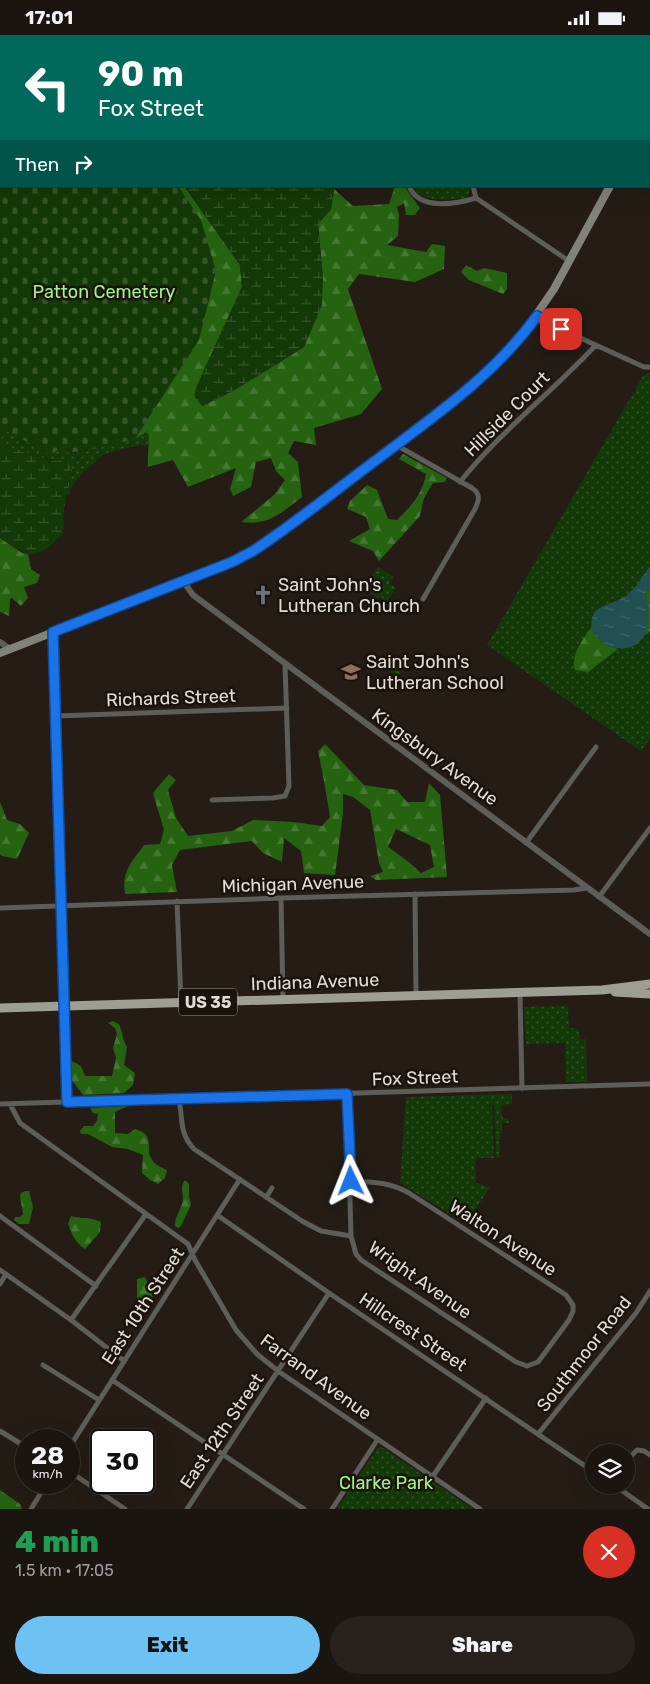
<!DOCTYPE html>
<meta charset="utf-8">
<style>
:root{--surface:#1b1510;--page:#28221e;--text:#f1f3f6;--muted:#a09f9f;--line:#393430;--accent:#6dc2f3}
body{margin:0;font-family:Rubik,sans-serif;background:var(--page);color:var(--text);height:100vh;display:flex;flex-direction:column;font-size:19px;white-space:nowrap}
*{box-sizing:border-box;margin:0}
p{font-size:16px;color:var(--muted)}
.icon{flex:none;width:28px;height:28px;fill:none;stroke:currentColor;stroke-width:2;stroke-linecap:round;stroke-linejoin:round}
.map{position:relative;height:1474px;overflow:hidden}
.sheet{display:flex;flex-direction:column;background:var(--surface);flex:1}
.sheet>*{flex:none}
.guide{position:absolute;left:0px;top:0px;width:650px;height:152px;box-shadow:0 5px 20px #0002,0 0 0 1px var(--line);background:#00695c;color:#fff;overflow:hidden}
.buttons{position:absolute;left:585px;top:1409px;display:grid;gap:10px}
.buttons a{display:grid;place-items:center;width:50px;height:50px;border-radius:50%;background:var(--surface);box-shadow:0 5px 20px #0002,0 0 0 1px var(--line);font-size:25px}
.speed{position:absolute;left:15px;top:1394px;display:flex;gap:10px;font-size:25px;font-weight:700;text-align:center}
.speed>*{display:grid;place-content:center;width:65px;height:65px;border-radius:50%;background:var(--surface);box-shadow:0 5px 20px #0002,0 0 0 1px var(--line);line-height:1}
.speed small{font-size:12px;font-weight:400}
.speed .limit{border:2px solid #111;border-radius:8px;background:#fff;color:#111}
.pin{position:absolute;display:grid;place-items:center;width:42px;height:42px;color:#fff;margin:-21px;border-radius:10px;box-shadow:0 2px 8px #0006}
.me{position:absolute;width:55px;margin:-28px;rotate:358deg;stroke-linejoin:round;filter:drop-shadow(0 0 4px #0008)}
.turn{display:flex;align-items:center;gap:18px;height:105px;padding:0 15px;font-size:22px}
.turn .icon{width:65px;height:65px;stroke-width:2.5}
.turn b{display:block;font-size:35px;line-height:42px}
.then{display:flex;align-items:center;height:48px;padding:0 15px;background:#0003;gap:10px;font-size:19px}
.round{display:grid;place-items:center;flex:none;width:52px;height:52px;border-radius:26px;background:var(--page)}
.overview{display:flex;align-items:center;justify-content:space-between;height:85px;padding:0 15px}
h1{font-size:30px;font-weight:800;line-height:38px;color:#1e9e55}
.primary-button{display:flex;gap:10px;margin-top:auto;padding:10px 15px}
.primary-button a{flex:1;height:58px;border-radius:30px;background:var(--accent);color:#111;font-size:20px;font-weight:800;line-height:58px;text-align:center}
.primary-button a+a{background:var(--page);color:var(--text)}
.status{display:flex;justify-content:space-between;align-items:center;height:35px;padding:0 25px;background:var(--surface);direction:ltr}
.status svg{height:14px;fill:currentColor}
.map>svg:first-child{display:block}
</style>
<div class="status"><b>17:01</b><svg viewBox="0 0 49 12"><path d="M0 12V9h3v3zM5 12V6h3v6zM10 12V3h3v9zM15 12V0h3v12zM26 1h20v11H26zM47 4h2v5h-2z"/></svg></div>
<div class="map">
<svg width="650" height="1474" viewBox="0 0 650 1474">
<defs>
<pattern id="green-dots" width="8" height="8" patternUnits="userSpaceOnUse" patternTransform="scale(1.25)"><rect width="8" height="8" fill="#143908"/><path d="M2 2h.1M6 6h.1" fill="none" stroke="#36552b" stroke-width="1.8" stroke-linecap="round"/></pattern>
<pattern id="forest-firs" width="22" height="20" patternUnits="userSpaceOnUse" patternTransform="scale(1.25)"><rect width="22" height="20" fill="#266311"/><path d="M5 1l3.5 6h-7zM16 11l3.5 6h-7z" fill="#457933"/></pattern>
<pattern id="wetland-marsh" width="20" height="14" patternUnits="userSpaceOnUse" patternTransform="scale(1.25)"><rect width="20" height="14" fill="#143908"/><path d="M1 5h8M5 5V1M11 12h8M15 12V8" fill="none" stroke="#36552b"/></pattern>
<pattern id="cemetery-stones" width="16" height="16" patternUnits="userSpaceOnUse" patternTransform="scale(1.25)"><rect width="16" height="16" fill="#143908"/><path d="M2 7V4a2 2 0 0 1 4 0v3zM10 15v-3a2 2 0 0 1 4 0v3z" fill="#36552b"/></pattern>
<pattern id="water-ripples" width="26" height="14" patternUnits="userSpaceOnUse" patternTransform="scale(1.25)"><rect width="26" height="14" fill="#205052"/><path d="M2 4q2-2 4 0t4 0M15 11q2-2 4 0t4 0" fill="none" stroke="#40696a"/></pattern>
</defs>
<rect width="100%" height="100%" fill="#241c15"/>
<!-- green -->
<path fill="url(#green-dots)" d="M413 151H469C471 156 469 159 466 163 448 164 422 170 413 151Z
M650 337V704L641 716 487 610 643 341Z
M0 392 51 420 56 416 76 418 135 404 148 396 149 405 147 411 140 410 104 419 82 439 72 451 67 463 72 435 70 431 0 409Z
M378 532 393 542 389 548 396 553 387 567 380 562 378 564 368 557 366 549Z
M387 623 403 635 398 642 382 630Z
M568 971 569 993H575L579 995 580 1004H586L587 1047H566L565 1008 526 1009 524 972Z
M512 1059V1069L501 1070 502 1082 509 1085V1088H502V1098H500V1123H496L494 1070H492L494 1123H475L476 1148 490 1152 466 1189 400 1148 406 1062Z
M380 1412 383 1413 473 1474H337L377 1414Z"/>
<!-- forest -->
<path fill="url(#forest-firs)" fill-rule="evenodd" d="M102 151H184L240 230 242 252 196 353 202 371 233 356 304 312 323 244 318 189 331 174 334 154 353 171 389 169 394 154 393 151H404L420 173 415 180H406L404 168 397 172 399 180 398 201 387 210 426 217 432 209 445 211 444 234 415 247 359 239 348 254 382 354 361 379 314 393 316 410 294 406 288 418 298 427 302 462C281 478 268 491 241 487L274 460 285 445 276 436 271 423 256 427 251 452 233 461 230 454 236 433 188 452 173 425 148 432C147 420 150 408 148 396L135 404 85 415Z
M466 230 477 236 484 233 507 238V254L503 259 469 245 461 237Z
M403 419 447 443 445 447 433 448 424 463 420 481 379 526 373 516 349 506 370 494 366 482 347 474 350 466 367 450 377 455 388 484 397 485C411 471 422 460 426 439L399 424Z
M0 503 22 518 28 519 31 534 40 540 37 548 24 552 28 563 21 571 12 563 10 564 9 581 0 577Z
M650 553V596L641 603 648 587 646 557Z
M592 592C596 604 606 611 618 614L588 637 575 635C570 621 583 603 592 592Z
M325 709 364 750 397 755 407 767H425L429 748 440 760 447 842 376 845 370 841 383 837 379 828 370 775 353 762 343 759V778L335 840 304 838 301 816 284 803 282 827 263 818 252 806 180 815 172 830 177 857 125 859C121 836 132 827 144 810L160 809 164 795 153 758 169 739 176 745 168 755 176 783 188 801 232 796 253 785 294 787 322 791 330 782 324 746 318 716ZM396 794 430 810 434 832 421 838 410 828 388 812Z
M0 767 7 785 20 789 29 798 17 824 2 821 0 819Z
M112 986 119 989C123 997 122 1004 127 1012L124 1030 135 1038 133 1050 124 1058 83 1060 71 1044V1026C80 1029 82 1032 85 1041H112L116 1023 113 1013 117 999 115 993 108 988Z
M128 1071 115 1077V1098L128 1099 135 1094C156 1100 145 1111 151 1123 154 1130 161 1132 167 1135L165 1143 158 1149 150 1145 142 1138 143 1120 128 1114 112 1112 88 1099H81L80 1096 84 1091H93L97 1086 98 1079 93 1078 90 1073Z
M184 1146H186L189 1149V1161L191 1170 181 1191 178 1193 175 1191C174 1182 183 1173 183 1163 183 1155 180 1155 184 1146Z
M25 1156H29L33 1172 29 1189H19L14 1185 15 1182H20L23 1179 20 1162 21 1158Z
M71 1181C81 1184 92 1182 101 1187L100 1197 85 1214C75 1208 72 1199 68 1189Z
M145 1242 153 1259 152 1267 149 1270 141 1271 137 1263V1244Z
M0 1455 20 1469 22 1474H0Z"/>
<!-- wetland -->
<path fill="url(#wetland-marsh)" d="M155 0H262L261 1Z
M184 151H335L331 174 318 189 323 244 322 270 304 312 233 356 202 371 194 361 196 353 242 252 240 230Z
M0 409 52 426 67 425 72 435 64 474 63 499C35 526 31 524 0 503Z"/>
<!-- cemetery -->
<path fill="url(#cemetery-stones)" d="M0 0H81L1 1V151H178L201 185 216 236 199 305 135 404C116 408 73 422 56 416L51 420 0 392Z"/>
<!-- water -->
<path fill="url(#water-ripples)" d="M650 531V553L646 557C647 567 649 578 648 588 641 634 580 609 593 580 597 571 617 567 626 561 636 553 643 541 650 531Z"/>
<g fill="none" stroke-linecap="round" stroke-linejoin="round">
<!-- minor -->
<path stroke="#5d5e59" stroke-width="5" d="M363 0V1
M551 0 553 1
M464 1 469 0
M649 65 650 66
M409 151C419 176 456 169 476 163L473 151
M476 163 569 226
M537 281 543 286 644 332H650
M396 410 472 453C481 459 479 465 475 474L423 564
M460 447C500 397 552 357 595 311
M53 597 67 1067
M56 681 287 673
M212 765 273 763 285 761 289 751 285 630
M526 808 596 712
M415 859 416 961
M599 862 650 793
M281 863 283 965
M177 866 181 967
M0 873 281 863 574 855 587 853
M520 958 522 1054
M347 1059 351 1201
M179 1065C183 1083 179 1099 194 1114L302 1186 321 1196 351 1201 356 1219 361 1225 516 1327 527 1331 538 1327 569 1285 573 1276V1270L566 1260 409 1158C389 1147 373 1147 351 1146
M0 1069 650 1049
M10 1069 20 1088 188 1209 195 1225 236 1295 257 1319 278 1336 480 1474
M267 1161 272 1153
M217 1180 329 1258 594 1437
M0 1181 96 1251
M0 1235 71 1285 124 1326
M0 1249 6 1239
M71 1285 146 1179
M43 1330 99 1365
M112 1345 304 1474
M0 1396 26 1412
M538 1399 636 1278 650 1256
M69 1413 240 1144
M626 1426 637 1415 644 1416 650 1420
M69 1436 125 1474
M433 1441 486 1363
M614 1450 648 1474
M31 1474 47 1448
M187 1474 329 1258
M332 1474 378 1404"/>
<!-- tertiary -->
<path stroke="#5d5e59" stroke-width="6" d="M183 546 193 560 650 899
M0 607 10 614"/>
<!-- secondary -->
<path stroke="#81827a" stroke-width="8" d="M649 78 650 76
M0 618 232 527 253 516 449 369 484 341 504 322 521 302 554 254 610 151"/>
<!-- primary -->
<path stroke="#9d9e94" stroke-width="9" d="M615 957 650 959
M0 973 602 955 650 949"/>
</g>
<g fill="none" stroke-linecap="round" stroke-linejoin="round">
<defs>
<path id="route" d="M351 1146 347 1059 67 1067 53 597 232 527 253 516C297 487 337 454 379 423 437 379 493 341 537 281L561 294"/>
</defs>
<!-- route casing -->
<use href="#route" stroke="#114b97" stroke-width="12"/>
<!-- route -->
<use href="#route" stroke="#1a73e8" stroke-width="9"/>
</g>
<!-- icons -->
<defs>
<symbol id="church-bare" viewBox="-9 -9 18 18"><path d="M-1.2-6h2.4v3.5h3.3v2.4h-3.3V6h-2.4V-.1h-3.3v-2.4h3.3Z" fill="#6b7280" stroke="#1a130c" stroke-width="2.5" paint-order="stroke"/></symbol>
<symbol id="school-bare" viewBox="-9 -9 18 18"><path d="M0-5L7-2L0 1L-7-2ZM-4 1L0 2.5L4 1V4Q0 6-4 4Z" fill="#8d6e63" stroke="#1a130c" stroke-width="2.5" paint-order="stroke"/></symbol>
</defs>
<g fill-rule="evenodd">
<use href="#church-bare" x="249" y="546" width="28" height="28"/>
<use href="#school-bare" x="337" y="623" width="28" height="28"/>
</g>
<g text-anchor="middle" stroke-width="5" stroke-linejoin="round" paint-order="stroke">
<!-- shield labels -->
<rect fill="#1a130c" stroke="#a5a09a" stroke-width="1" x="179" y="953.5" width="58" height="27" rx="4"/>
<g font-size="16" font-weight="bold" fill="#e1dcd7">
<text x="208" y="973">US 35</text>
</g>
<!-- park labels -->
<g font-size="18" fill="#a0f38b" stroke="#1a130c">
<text x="104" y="263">Patton Cemetery</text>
<text x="386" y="1454">Clarke Park</text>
</g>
<!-- street labels -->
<g font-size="18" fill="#e1dcd7" stroke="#1a130c">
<text transform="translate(507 379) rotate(-45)" y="6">Hillside Court</text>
<text transform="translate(171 663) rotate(-2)" y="6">Richards Street</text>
<text transform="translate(435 722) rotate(36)" y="6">Kingsbury Avenue</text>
<text transform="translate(293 849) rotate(-2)" y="6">Michigan Avenue</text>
<text transform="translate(315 947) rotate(-2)" y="6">Indiana Avenue</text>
<text transform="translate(415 1043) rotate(-2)" y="6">Fox Street</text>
<text transform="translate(503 1203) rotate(33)" y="6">Walton Avenue</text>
<text transform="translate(420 1245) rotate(35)" y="6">Wright Avenue</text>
<text transform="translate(143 1271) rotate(-57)" y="6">East 10th Street</text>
<text transform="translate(413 1297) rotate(34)" y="6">Hillcrest Street</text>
<text transform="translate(584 1319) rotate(-52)" y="6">Southmoor Road</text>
<text transform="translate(316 1342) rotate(36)" y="6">Farrand Avenue</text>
<text transform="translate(222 1396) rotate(-56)" y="6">East 12th Street</text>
</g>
<!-- poi labels -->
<g font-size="18" fill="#e1dcd7" stroke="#1a130c" text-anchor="start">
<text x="278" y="556">Saint John's<tspan x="278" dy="21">Lutheran Church</tspan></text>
<text x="366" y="633">Saint John's<tspan x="366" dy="21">Lutheran School</tspan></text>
</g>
</g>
</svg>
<div class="buttons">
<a><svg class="icon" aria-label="layers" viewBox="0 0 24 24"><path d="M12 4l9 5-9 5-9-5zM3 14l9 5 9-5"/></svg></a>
</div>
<div class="speed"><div>28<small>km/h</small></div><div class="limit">30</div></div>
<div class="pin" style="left:561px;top:294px;background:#d93025"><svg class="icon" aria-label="arrive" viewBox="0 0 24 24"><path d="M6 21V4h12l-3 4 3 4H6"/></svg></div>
<svg class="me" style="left:351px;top:1146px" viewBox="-20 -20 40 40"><path d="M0-17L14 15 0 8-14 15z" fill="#1a73e8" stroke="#fff" stroke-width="4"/></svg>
<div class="guide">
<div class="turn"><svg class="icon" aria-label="left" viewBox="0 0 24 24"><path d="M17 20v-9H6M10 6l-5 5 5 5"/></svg><div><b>90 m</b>Fox Street</div></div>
<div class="then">Then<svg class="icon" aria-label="right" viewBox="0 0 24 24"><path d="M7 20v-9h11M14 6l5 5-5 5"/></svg></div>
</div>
</div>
<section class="sheet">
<div class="overview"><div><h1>4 min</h1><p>1.5 km · 17:05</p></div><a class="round" style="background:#d93025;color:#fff"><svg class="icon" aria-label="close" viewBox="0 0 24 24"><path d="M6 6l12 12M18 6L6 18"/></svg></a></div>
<div class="primary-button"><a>Exit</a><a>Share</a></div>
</section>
